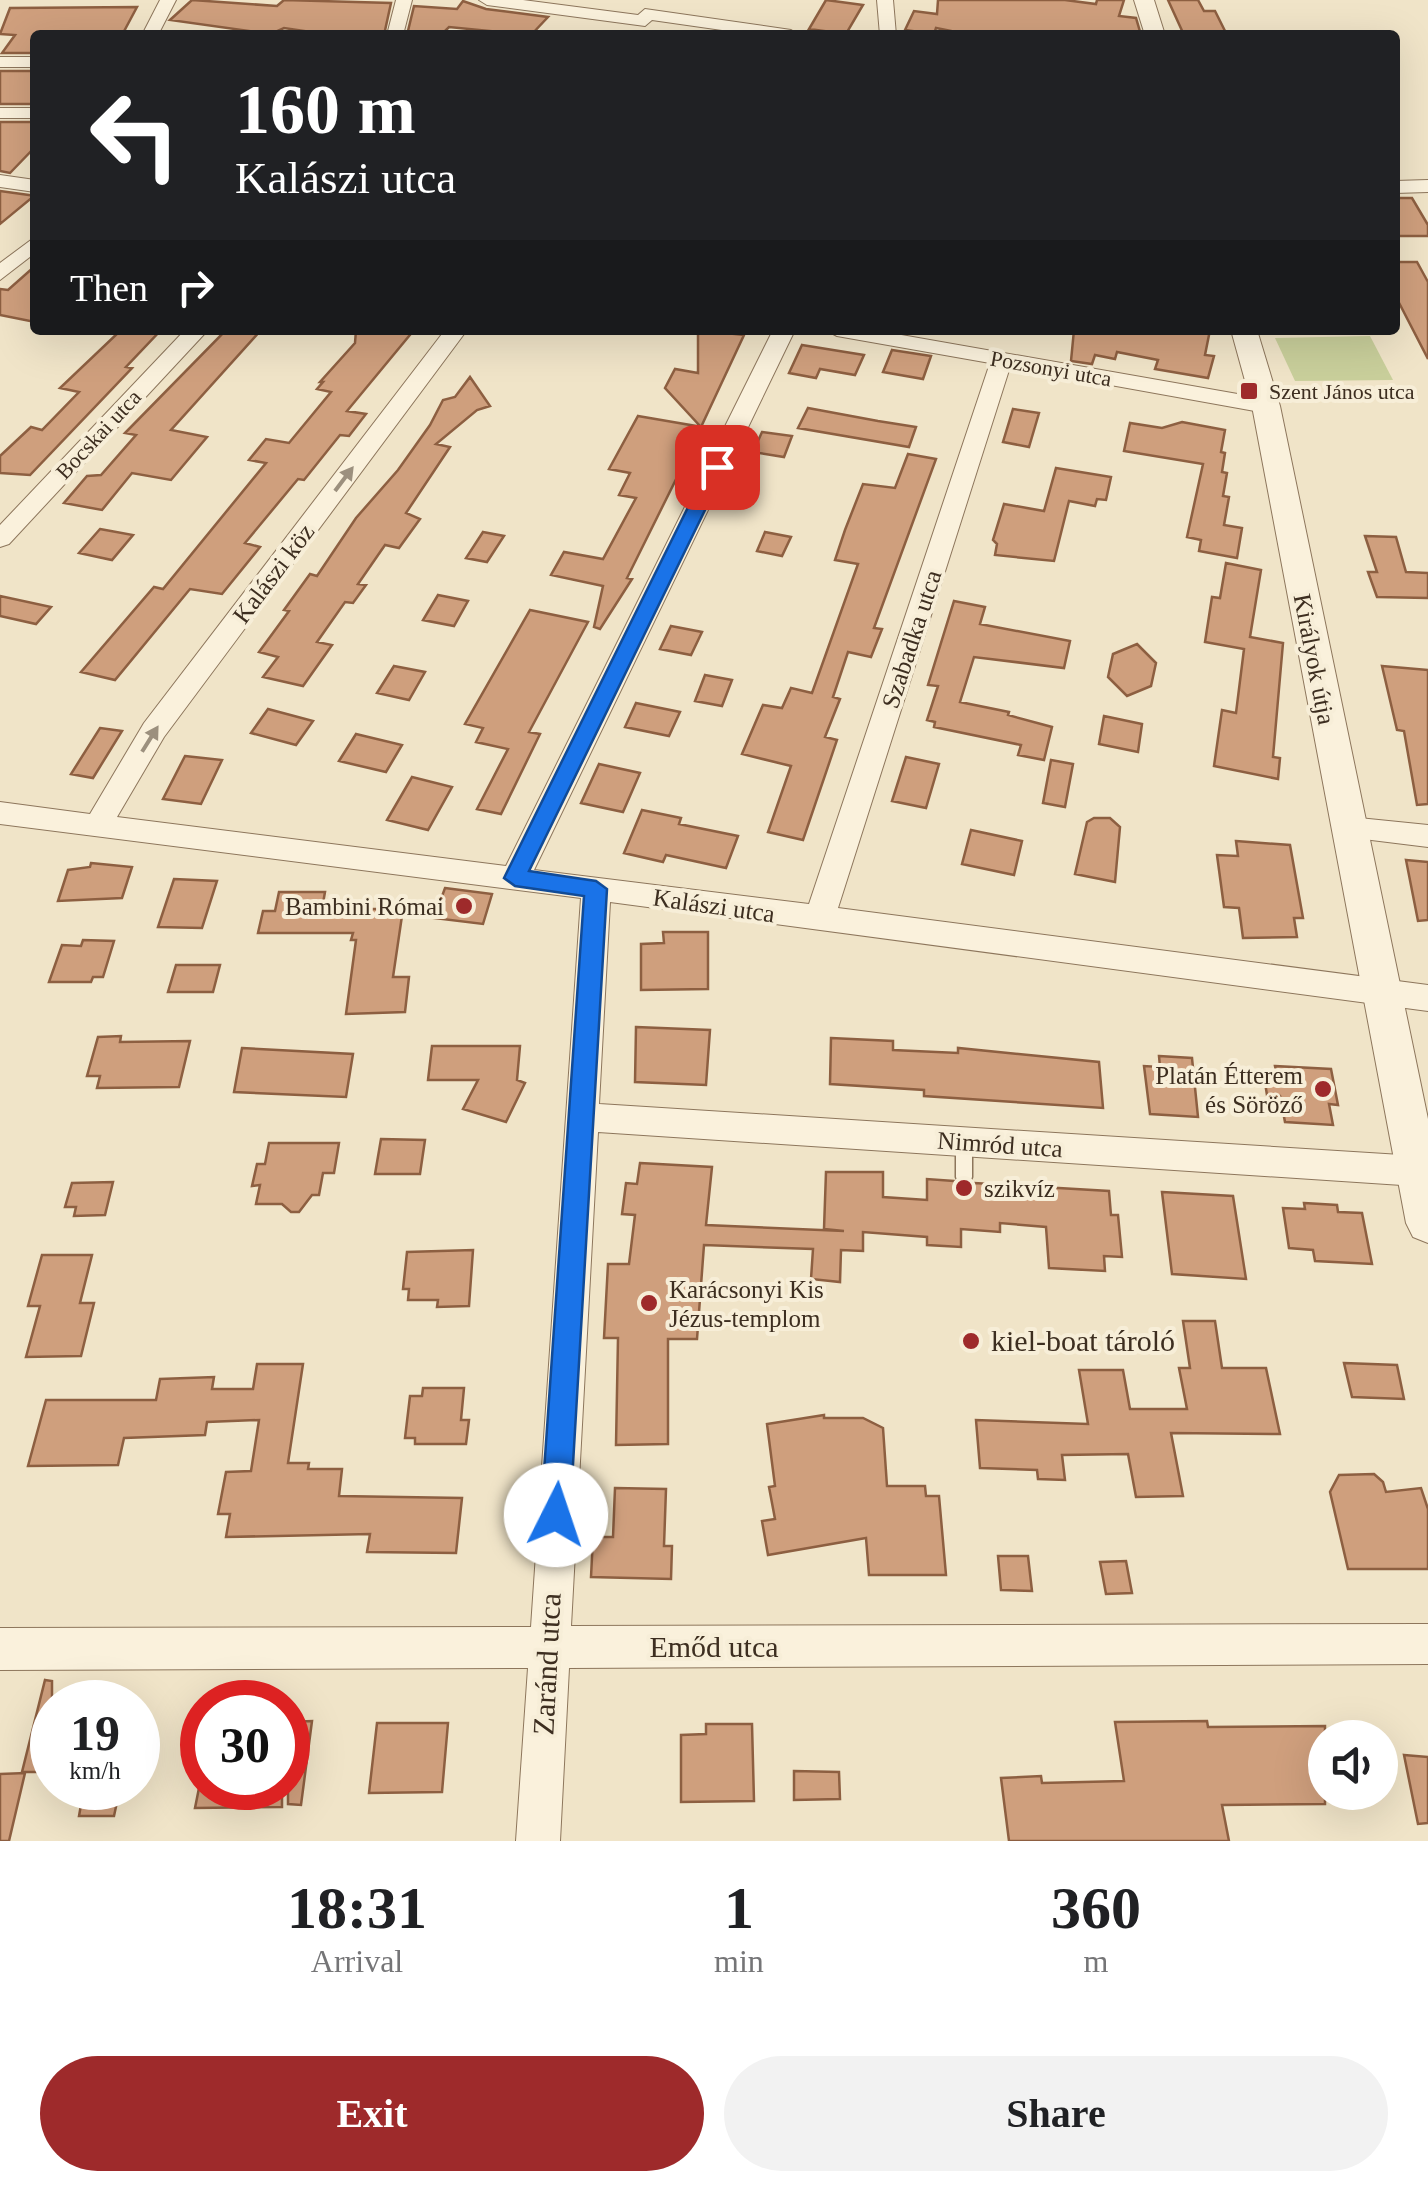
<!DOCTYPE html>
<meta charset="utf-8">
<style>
:root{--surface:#fff;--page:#f2f2f2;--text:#202124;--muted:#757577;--accent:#9e2a2b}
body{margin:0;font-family:"Times New Roman",serif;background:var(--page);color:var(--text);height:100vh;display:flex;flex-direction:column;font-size:38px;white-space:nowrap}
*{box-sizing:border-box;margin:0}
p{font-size:32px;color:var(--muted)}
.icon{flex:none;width:55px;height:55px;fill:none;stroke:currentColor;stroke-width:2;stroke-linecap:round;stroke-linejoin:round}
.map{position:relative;height:1841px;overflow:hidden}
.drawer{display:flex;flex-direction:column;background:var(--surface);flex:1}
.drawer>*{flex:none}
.top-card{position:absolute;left:30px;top:30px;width:1370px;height:305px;border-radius:10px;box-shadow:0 10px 40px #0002;background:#202124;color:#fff;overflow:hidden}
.controls{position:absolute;left:1308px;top:1720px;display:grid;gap:20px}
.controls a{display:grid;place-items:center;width:90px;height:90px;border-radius:50%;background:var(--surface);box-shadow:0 10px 40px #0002;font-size:50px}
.speed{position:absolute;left:30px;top:1680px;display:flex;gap:20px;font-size:50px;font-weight:700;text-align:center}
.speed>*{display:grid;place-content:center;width:130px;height:130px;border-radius:50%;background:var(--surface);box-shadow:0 10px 40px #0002;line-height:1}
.speed small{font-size:25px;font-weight:400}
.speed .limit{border:15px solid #d22;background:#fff;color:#111}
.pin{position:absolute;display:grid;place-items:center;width:85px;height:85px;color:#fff;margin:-42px;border-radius:20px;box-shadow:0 5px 15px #0006}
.me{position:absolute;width:110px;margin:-55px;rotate:4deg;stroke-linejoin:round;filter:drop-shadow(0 0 8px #0008)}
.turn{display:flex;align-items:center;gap:35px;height:210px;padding:0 40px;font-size:45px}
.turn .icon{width:130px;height:130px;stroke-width:2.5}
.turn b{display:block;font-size:70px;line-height:85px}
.then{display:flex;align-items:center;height:95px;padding:0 40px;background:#0003;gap:20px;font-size:38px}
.eta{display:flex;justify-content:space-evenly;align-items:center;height:170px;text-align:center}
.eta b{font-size:60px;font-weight:800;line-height:70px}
.cta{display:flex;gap:20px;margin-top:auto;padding:20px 40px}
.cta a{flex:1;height:115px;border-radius:60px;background:var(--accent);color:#fff;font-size:40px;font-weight:800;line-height:115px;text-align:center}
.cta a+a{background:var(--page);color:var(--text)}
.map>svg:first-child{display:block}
</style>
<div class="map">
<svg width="1428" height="1841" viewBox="0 0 1428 1841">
<rect width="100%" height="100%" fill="#f0e4c8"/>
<!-- green -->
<path fill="#c9cf9b" d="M1370 336 1393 380 1295 381 1275 338Z"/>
<!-- building -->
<path fill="#cf9f7d" stroke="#8d5f41" stroke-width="2.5" d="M192 0 277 6 284 0 391 3 384 35H331L284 28 271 34 170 20Z
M826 0 863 5 846 34 809 29Z
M938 0H1065L1096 4 1097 0H1124L1119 16 1136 18 1141 35H971L936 28 934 34 905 30 914 11 937 14Z
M1168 0H1198L1204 11H1215L1227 35H1184Z
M463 1 486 9 548 17 531 35 449 27 441 35H407L414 6 457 9Z
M137 7 122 35H35V53H2L15 35 0 34 10 8Z
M0 71H35V104H0Z
M0 122H35V147L10 173 0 171Z
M0 191 29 195 34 196 0 224Z
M1395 198H1412L1428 225V236H1395Z
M1395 262H1417L1428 282V359L1395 295Z
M35 266V322L0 315V289L8 290Z
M121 330H161L126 367 132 368 30 475 0 473V456L31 427 42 430 79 392 60 388Z
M226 330H261L171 430 207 437 171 480 132 473 102 510 64 503 87 476 101 475 136 435 125 433Z
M356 330H414L347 411 366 414 349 436 340 435 304 480 298 479 245 543 260 547 222 594 190 589 115 680 81 672 154 587 163 589 266 463 249 460 266 439 289 443 331 392 317 389 323 382H320L355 343Z
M698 330 744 335 701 427 665 388 675 369 698 373Z
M1074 330H1210L1205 355 1214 356 1208 378 1155 369 1158 360 1117 352 1115 359 1095 355 1092 364 1071 361Z
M802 345 864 355 855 375 820 369 816 378 789 373Z
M892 350 931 356 923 379 883 372Z
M470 377 490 406 477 410 436 444 450 447 406 513 420 519 399 548 385 545 358 584 366 585 353 603 345 602 317 642 332 645 303 686 263 677 278 657 259 652 289 611 284 610 310 574 317 576 356 518 398 470 430 425 443 400 455 397Z
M808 408 878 421 916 427 909 447 798 428Z
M1013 409 1039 413 1029 447 1003 442Z
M638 416 702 427 627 578 632 579 600 629 594 627 603 586 551 575 564 552 603 559 636 498 619 495 630 473 609 469Z
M1182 422 1225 430 1221 452 1225 453 1222 472 1227 473 1223 496 1229 497 1224 525 1242 528 1237 558 1199 551 1201 540 1187 537 1203 464 1124 451 1130 423 1162 428Z
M762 432 792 436 784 457 753 452Z
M908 454 936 459 874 628 882 629 871 657 848 652 833 697 840 699 825 737 837 740 803 840 768 832 791 766 742 754 763 705 782 708 791 688 812 693 858 564 835 560 845 530 863 484 895 488Z
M1056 468 1111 477 1106 500 1097 499 1095 506 1069 501 1054 561 995 555 997 544 993 540 1004 504 1044 511Z
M100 529 133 535 112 560 79 553Z
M483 532 504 536 487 562 466 558Z
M765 532 791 537 782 556 757 551Z
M1365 536 1396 537 1406 572 1428 573V598L1377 597 1368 572H1377Z
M1226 563 1261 570 1250 637 1283 643 1273 757 1280 758 1278 779 1214 766 1222 710 1236 713 1244 649 1205 642 1212 597 1220 598Z
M438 595 468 601 454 626 423 620Z
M0 596 51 607 36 624 0 616Z
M954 601 985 607 980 624 1070 641 1064 668 974 657 960 702 1009 712 1008 715 1052 727 1044 760 1018 755 1021 745 934 727 935 722 927 720 938 686 928 685Z
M530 610 588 622 529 732 540 734 501 814 477 809 508 749 476 742 483 728 465 724Z
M671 626 702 632 691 655 660 649Z
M1137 644 1156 663 1151 686 1127 696 1108 677 1113 654Z
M394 666 425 672 409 700 377 693Z
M1382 666 1428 670V804L1417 805 1404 731 1397 730Z
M705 675 732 680 722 706 695 701Z
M636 703 680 712 669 736 625 727Z
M268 709 313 721 296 745 251 733Z
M1104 716 1142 724 1138 752 1099 744Z
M100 728 122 731 93 778 71 774Z
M356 734 402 745 386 772 339 761Z
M185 756 222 760 201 804 163 799Z
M906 757 939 764 926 808 892 801Z
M1051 760 1073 764 1065 807 1043 803Z
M599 764 640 773 623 812 581 803Z
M412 777 452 787 428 830 387 820Z
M642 810 681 818 679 824 738 836 726 868 666 855 663 862 624 853Z
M1094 818H1110L1120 827 1115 882 1075 874 1087 822Z
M971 830 1022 841 1014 875 962 864Z
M1236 841 1290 845 1303 918H1294L1297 937 1243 938 1239 908 1224 907 1217 855 1238 856Z
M1406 860 1428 862V920L1418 921Z
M91 863 132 867 122 898 58 901 68 870 90 867Z
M174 879 217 881 202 928 158 927Z
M445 888 492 894 483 924 434 918Z
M279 892H325L322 909H403L393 977H409L405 1012 346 1014 356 940H351L353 933H258L263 911H275Z
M663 932H708V989L641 990V944L664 943Z
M83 940 114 941 103 977H93L91 982H49L62 945 81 946Z
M176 965H220L213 992H168Z
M636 1027 710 1030 706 1085 635 1082Z
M121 1036 120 1042 190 1041 179 1087 97 1088 100 1076H87L98 1037Z
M831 1038 893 1041V1050L958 1053V1048L1099 1062 1103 1108 924 1096V1090L830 1084Z
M432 1046H520L517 1080 525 1083 506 1122 463 1109 478 1080H428Z
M242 1048 353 1054 346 1097 234 1092Z
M1159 1056 1192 1058 1198 1117 1150 1114 1144 1066 1160 1067Z
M1275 1066 1331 1069 1338 1105 1329 1104 1333 1125 1285 1122 1280 1096 1267 1095 1263 1070 1276 1071Z
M381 1139 425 1140 420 1174H375Z
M269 1143H339L334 1173H323L319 1195H312L299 1212H291L282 1204H256L260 1185 252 1186 257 1164H265Z
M640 1163 712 1167 706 1225 844 1231 824 1229 826 1172H883V1197L927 1200V1179L954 1181 962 1188 974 1183 1109 1191 1111 1215H1118L1122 1257 1104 1256 1105 1271 1049 1268 1046 1227 1000 1223V1232L961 1229V1247L927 1245V1237L863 1232V1251L841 1250 840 1282 811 1279 813 1249 704 1245 697 1339H668V1444L616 1445 618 1338H604L608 1264H629L635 1215 622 1214 626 1183 637 1184Z
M113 1182 105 1215 74 1216 76 1207H65L72 1183Z
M1162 1192 1233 1196 1246 1279 1172 1274Z
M1304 1203 1337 1205 1338 1212 1362 1213 1372 1264 1315 1261 1313 1250 1289 1248 1283 1208 1305 1209Z
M473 1250 469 1306 437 1307 438 1300H408L409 1289H403L407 1252Z
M42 1255H92L80 1303H94L81 1356 26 1357 40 1306H28Z
M1183 1321H1215L1222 1368H1266L1280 1434 1171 1433 1183 1496 1136 1497 1128 1454 1062 1455 1065 1480 1038 1479 1037 1470 980 1468 976 1420 1088 1424 1079 1370H1123L1130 1409H1187L1179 1368H1190Z
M1344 1363 1397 1365 1404 1399 1352 1397Z
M257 1364H303L288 1463H309L308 1469H342L339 1496 462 1498 456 1553 367 1552 370 1534 226 1537 230 1514H218L226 1472 251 1471 259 1420 207 1422 205 1435 124 1438 118 1465 28 1466 46 1400H156L160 1379 214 1377 212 1389H253Z
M423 1388H464L461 1420H469L466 1444H415V1438H405L410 1396H422Z
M824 1415V1418H863L883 1428 887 1486H925L926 1496H939L946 1575H869L866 1538 768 1555 762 1521 775 1519 769 1487 775 1486 767 1424Z
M1374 1474 1383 1482 1386 1492 1421 1488 1428 1509V1569H1348L1330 1492 1339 1475Z
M615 1488 666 1489 664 1546H672L671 1579 591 1577 593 1537H613Z
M998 1556H1028L1032 1591 1001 1590Z
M1126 1561 1132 1593 1106 1594 1100 1562Z
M45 1680 52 1681V1772H22Z
M312 1721 301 1805 288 1804V1722Z
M1207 1721 1208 1727 1325 1726V1804L1222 1805 1229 1841H1009L1001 1778 1041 1776 1042 1783 1124 1781 1115 1722Z
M377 1723H448L442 1792 369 1793Z
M706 1724H752L754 1801 681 1802V1735L706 1734Z
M1404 1755 1428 1757V1823L1418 1824Z
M794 1771 839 1772 840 1799 794 1800Z
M25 1773 9 1841H0V1774Z
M84 1788H120L114 1816H79Z
M199 1788H282V1807L195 1808Z"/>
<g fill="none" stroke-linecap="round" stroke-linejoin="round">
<defs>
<path id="service" d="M964 1135 970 1137 972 1142V1177L970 1182 964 1185 958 1182 956 1177V1142L958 1137Z"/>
<path id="minor" d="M160 0H176L158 35H142Z
M396 0H412L403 35H387Z
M479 0H523L638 15 645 9 791 30 799 35H757L652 20 645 26 487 5Z
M877 0H893L896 35H880Z
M0 57H35V67H0Z
M0 108H35V118H0Z
M0 175 35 180V192L0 187Z
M1428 180V192L1395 193V181Z
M35 237V253L0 280V263Z
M185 330H208L9 544 0 547V525Z
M445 330H467L164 737 117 817 506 866 773 330H795L534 870 809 904 990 363 837 336 826 330H873L1266 399 1277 406 1266 413 1010 367 838 908 1428 985V1011L610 902 599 1104 1417 1156 1428 1160V1182L1417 1186 598 1132 571 1626 1428 1624V1664L569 1668 560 1841H516L528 1668 0 1670V1628L531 1627 581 898 0 824V802L90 814 144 723Z
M1349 817 1428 825V847L1339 836 1335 828 1339 820Z"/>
<path id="tertiary" d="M1134 0H1154L1165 35H1145Z
M1231 330H1257L1280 406 1428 1119V1243L1413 1237 1406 1223 1252 406Z"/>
</defs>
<!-- service casing -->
<use href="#service" stroke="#8d765c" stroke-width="3"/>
<!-- minor casing -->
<use href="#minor" stroke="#8d765c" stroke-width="2"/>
<!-- tertiary casing -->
<use href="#tertiary" stroke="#8d765c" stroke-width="2"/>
<!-- service -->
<use href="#service" fill="#faf1dc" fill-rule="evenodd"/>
<!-- minor -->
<use href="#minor" fill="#faf1dc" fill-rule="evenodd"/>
<!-- tertiary -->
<use href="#tertiary" fill="#faf1dc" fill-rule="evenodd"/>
</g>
<!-- one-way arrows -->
<defs><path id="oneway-solid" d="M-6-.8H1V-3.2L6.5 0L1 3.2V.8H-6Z" transform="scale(2.5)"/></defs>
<g fill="#9c907e">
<use href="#oneway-solid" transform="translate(344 479) rotate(-53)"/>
<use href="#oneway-solid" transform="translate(150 739) rotate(-58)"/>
</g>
<!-- route -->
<path fill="#1a73e8" stroke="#114b97" stroke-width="2.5" d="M717 462 726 467 529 871 596 881 607 889 570 1515 566 1525 556 1530 545 1525 541 1515 584 896 515 886 504 878 708 467Z"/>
<!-- markers -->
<g fill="#9e2a2b" stroke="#f7eed8" stroke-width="4">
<rect x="1239" y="381" width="20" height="20" rx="5"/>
<circle cx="464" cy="906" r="10"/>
<circle cx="1323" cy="1089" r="10"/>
<circle cx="964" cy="1188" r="10"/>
<circle cx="649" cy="1303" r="10"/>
<circle cx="971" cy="1341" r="10"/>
</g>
<g text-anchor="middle" stroke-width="8" stroke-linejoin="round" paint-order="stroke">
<!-- far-street labels -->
<g font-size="22" fill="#3d2e20" stroke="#f7eed8">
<text transform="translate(1051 368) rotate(10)" y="8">Pozsonyi utca</text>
<text transform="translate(98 434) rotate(-47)" y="8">Bocskai utca</text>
</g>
<!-- far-poi labels -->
<g font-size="22" fill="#3d2e20" stroke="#f7eed8" text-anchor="start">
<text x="1269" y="399">Szent János utca</text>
</g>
<!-- street labels -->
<g font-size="25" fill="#3d2e20" stroke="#f7eed8">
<text transform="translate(273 573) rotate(-53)" y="9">Kalászi köz</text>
<text transform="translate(911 639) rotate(-72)" y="9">Szabadka utca</text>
<text transform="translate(1315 659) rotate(79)" y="9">Királyok útja</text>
<text transform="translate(714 905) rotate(8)" y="9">Kalászi utca</text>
<text transform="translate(1000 1144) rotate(4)" y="9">Nimród utca</text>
</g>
<!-- poi labels -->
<g font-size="25" fill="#3d2e20" stroke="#f7eed8" text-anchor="end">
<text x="444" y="915">Bambini Római</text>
<text x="1303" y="1084">Platán Étterem<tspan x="1303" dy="29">és Söröző</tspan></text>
<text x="984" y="1197" text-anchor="start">szikvíz</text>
<text x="669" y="1298" text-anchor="start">Karácsonyi Kis<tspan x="669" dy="29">Jézus-templom</tspan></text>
</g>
<!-- near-poi labels -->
<g font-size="30" fill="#3d2e20" stroke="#f7eed8" text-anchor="start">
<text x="991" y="1351">kiel-boat tároló</text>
</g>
<!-- near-street labels -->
<g font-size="30" fill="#3d2e20" stroke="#f7eed8">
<text x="714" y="1657">Emőd utca</text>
<text transform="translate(547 1664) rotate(-87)" y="10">Zaránd utca</text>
</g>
</g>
</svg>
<div class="controls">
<a><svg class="icon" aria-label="sound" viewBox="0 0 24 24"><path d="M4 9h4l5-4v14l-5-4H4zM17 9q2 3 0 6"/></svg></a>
</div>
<div class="speed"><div>19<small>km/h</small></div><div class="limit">30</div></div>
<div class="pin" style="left:717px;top:467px;background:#d93025"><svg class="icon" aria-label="arrive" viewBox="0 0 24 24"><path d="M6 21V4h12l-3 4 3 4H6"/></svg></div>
<svg class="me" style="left:556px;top:1515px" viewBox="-20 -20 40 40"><circle r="19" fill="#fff"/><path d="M0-13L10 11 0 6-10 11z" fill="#1a73e8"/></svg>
<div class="top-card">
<div class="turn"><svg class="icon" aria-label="left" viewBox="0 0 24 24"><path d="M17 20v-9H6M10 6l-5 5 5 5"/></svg><div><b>160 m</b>Kalászi utca</div></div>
<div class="then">Then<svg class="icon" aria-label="right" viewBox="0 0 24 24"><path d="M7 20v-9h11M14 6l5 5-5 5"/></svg></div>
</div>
</div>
<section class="drawer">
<div class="eta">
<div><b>18:31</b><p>Arrival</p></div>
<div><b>1</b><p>min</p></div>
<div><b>360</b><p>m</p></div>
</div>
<div class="cta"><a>Exit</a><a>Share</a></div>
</section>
